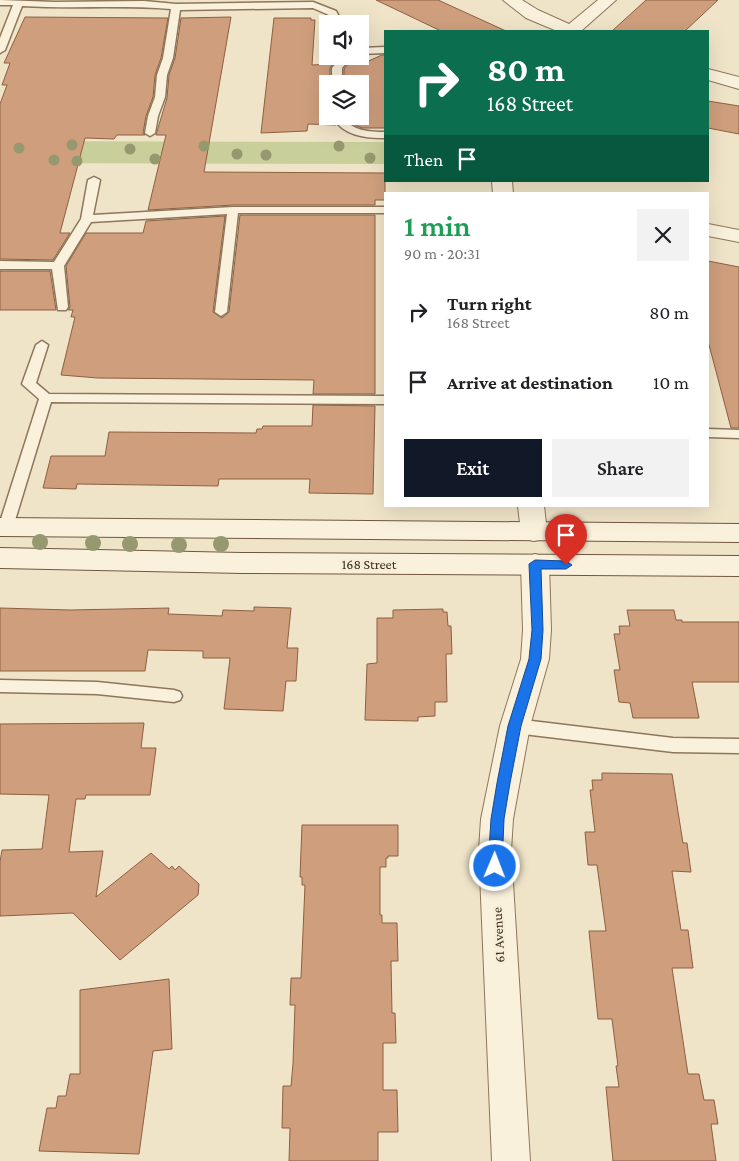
<!DOCTYPE html>
<meta charset="utf-8">
<style>
:root{--surface:#fff;--page:#f2f2f2;--text:#202124;--muted:#757577;--accent:#111827}
body{margin:0;font-family:"Crimson Pro",serif;background:var(--page);color:var(--text);height:100vh;display:flex;flex-direction:column;font-size:19px;white-space:nowrap}
*{box-sizing:border-box;margin:0}
p{font-size:16px;color:var(--muted)}
.icon{flex:none;width:28px;height:28px;fill:none;stroke:currentColor;stroke-width:2;stroke-linecap:round;stroke-linejoin:round}
.map{position:relative;flex:1;overflow:hidden}
.panel{position:absolute;left:384px;top:192px;width:325px;height:315px;display:flex;flex-direction:column;background:var(--surface);border-radius:0px;box-shadow:0 5px 20px #0002}
.panel>*{flex:none}
.guide{position:absolute;left:384px;top:30px;width:325px;height:152px;border-radius:0px;box-shadow:0 5px 20px #0002;background:#0b6e4f;color:#fff;overflow:hidden}
.controls{position:absolute;left:319px;top:15px;display:grid;gap:10px}
.controls a{display:grid;place-items:center;width:50px;height:50px;border-radius:0px;background:var(--surface);box-shadow:0 5px 20px #0002;font-size:25px}
.pin{position:absolute;display:grid;place-items:center;width:42px;height:42px;color:#fff;margin:-51px -21px;border-radius:50% 50% 50% 0;rotate:-45deg;box-shadow:0 0 5px #0007}
.pin .icon{rotate:45deg}
.me{position:absolute;width:55px;margin:-28px;rotate:1deg;stroke-linejoin:round;filter:drop-shadow(0 0 4px #0008)}
.turn{display:flex;align-items:center;gap:18px;height:105px;padding:0 20px;font-size:22px}
.turn .icon{width:65px;height:65px;stroke-width:2.5}
.turn b{display:block;font-size:35px;line-height:42px}
.then{display:flex;align-items:center;height:48px;padding:0 20px;background:#0003;gap:10px;font-size:19px}
.round{display:grid;place-items:center;flex:none;width:52px;height:52px;border-radius:0px;background:var(--page)}
.overview{display:flex;align-items:center;justify-content:space-between;height:85px;padding:0 20px}
h1{font-size:30px;font-weight:600;line-height:38px;color:#1e9e55}
.action{display:flex;gap:10px;margin-top:auto;padding:10px 20px}
.action a{flex:1;height:58px;border-radius:0px;background:var(--accent);color:#fff;font-size:20px;font-weight:600;line-height:58px;text-align:center}
.action a+a{background:var(--page);color:var(--text)}
ul{padding:0;list-style:none}
li{display:flex;align-items:center;gap:15px;height:70px;padding:0 20px}
li div{flex:1}
li b{display:block;font-size:19px}
li em{font-style:normal}
.map>svg:first-child{display:block}
</style>
<div class="map">
<svg width="739" height="1161" viewBox="0 0 739 1161">
<rect width="100%" height="100%" fill="#f0e4c8"/>
<!-- green -->
<path fill="#c9cf9b" d="M0 141 385 142V164L0 163Z"/>
<!-- building -->
<path fill="#cf9f7d" stroke="#8d5f41" d="M376 0H438L506 31H441Z
M646 0H718L685 31H612Z
M25 17 168 18 161 58 155 75 153 97 146 116 143 133 145 135H117L114 139 85 138 60 233H70L53 260 0 259V104L7 85H2L10 63H4Z
M231 17 204 172 385 173V200H375V205H233L148 210 166 135H156L167 98 169 75 175 58 181 18Z
M274 18H311V20H315L312 65 333 64 330 68V84H328V116H330L336 125 308 124 307 131 261 133Z
M382 55H385V128H362L351 123 345 116H360V84H344V69L348 64 364 63Z
M708 101 739 106V134L708 128Z
M240 215H375V394H313L314 380 98 378 61 375 75 317H71L73 310H68L70 307 66 266 86 233H143L146 221 225 216 213 312 222 318 229 312Z
M708 261 739 267V428H731L708 341Z
M0 271H50L56 310H0Z
M313 405 375 406 373 494 309 493 310 479H219L218 486 77 484 76 489 43 488 51 456H105L109 432 256 433 257 429H262L263 426H312Z
M254 607 291 608 287 648H298L296 681H286L283 711 224 709 230 658H203V651L148 650 145 671H0V608L70 610 169 608 168 614 222 616 223 610 254 611Z
M443 609V612H447L448 626H451L452 654H446L447 702H435V716L418 717V721L365 720 367 664 377 663V618H393V610Z
M627 610H674L676 620H682V622H739V682H692L699 718H633L630 703 619 702 614 670H620L614 634H620L619 626H630Z
M144 723 141 748H156L150 795H86L85 799H76L69 852 103 851 96 897 151 853 169 869 172 866 175 870 179 866 199 884 198 895 120 960 73 913 0 916V862L2 850 42 849 49 795 0 794V724Z
M602 773 672 774 683 843H687L691 872 672 871 681 930H688L693 968H672L688 1074H699L704 1100H714L718 1124H711L716 1161H613L606 1087H619L616 1066H618L612 1019H598L589 931H606L597 865H588L585 832H595L590 790H593L592 780H602Z
M302 825H398V856H388V858H386V867H380V915H382V923H397L398 961H391L392 1013H395L396 1043H383V1090H397L398 1132H378V1161H289L290 1128H282L283 1086H291L293 1064 295 1005H290L291 978H301L305 885H302V877H300Z
M169 979 172 1049 153 1051 139 1154 39 1151 47 1108H56L58 1096H66L70 1074H80V990Z"/>
<g fill="none" stroke-linecap="round" stroke-linejoin="round">
<defs>
<path id="lane" d="M0 0 55 2 144 1 176 4 313 2 336 11 343 24H333L329 15 313 8 180 10 173 58 167 75 165 97 158 116 155 133 150 136 145 133 148 116 155 97 157 75 163 58 171 9C122 5 72 9 22 6L5 50 0 53V38L13 5H0Z
M385 47V53L360 54V48Z
M342 56H352L342 68V84H332V68Z
M332 116H342C351 131 370 132 385 132V138C365 138 343 136 332 116Z
M94 177 100 180 93 215 233 207H385V213H238L227 312 221 316 215 312 227 214 91 222 64 266 68 307 66 310H58L52 269H0V261L54 262 81 219 88 180Z
M42 341 48 345 36 383 49 394 385 396V404L51 402 13 527 11 531H1L0 522 39 399 22 384 36 345Z
M708 429 739 430V438L708 437Z
M0 680 97 682 174 690 180 692 182 696 180 700 174 702 97 694 0 692Z
M515 719 673 738 739 739V753L673 752 515 733 509 731 507 726 509 721Z"/>
<path id="street" d="M503 0H522L538 10 569 24 598 0H616L581 31H557L526 18Z
M708 69 739 77V89L708 80Z
M492 181H512L513 194H493Z
M708 224 739 230V242L708 236Z
M518 506H544L547 532 543 539 534 541 525 539 521 532Z
M535 554 545 557 549 564 551 630 549 659 530 726 513 819 511 850 530 1161H492L479 850 481 819 500 726 521 659 523 630 521 564 525 557Z"/>
<path id="secondary" d="M0 518 739 524V542L0 536Z
M0 548 242 553 739 556V576L242 573 0 568Z"/>
</defs>
<!-- lane casing -->
<use href="#lane" stroke="#8d765c" stroke-width="3"/>
<!-- street casing -->
<use href="#street" stroke="#8d765c" stroke-width="2"/>
<!-- secondary casing -->
<use href="#secondary" stroke="#6f573f" stroke-width="2"/>
<!-- lane -->
<use href="#lane" fill="#faf1dc" fill-rule="evenodd"/>
<!-- street -->
<use href="#street" fill="#faf1dc" fill-rule="evenodd"/>
<!-- secondary -->
<use href="#secondary" fill="#faf1dc" fill-rule="evenodd"/>
</g>
<!-- trees -->
<g fill="#96986f">
<circle cx="72" cy="145" r="5.5"/>
<circle cx="204" cy="146" r="5.5"/>
<circle cx="339" cy="146" r="5.5"/>
<circle cx="19" cy="148" r="5.5"/>
<circle cx="130" cy="149" r="5.5"/>
<circle cx="237" cy="154" r="5.5"/>
<circle cx="266" cy="155" r="5.5"/>
<circle cx="370" cy="158" r="5.5"/>
<circle cx="155" cy="159" r="5.5"/>
<circle cx="54" cy="160" r="5.5"/>
<circle cx="77" cy="161" r="5.5"/>
<circle cx="40" cy="542" r="8"/>
<circle cx="93" cy="543" r="8"/>
<circle cx="130" cy="544" r="8"/>
<circle cx="221" cy="544" r="8"/>
<circle cx="179" cy="545" r="8"/>
</g>
<!-- route -->
<path fill="#1a73e8" stroke="#114b97" d="M535 560 566 561 572 565 566 569H541L543 630 541 659 521 726 510 783 504 819 502 866 500 871 495 872 490 871 488 866 491 819 497 783 508 726 529 659 532 630 529 564Z"/>
<g text-anchor="middle" stroke-width="5" stroke-linejoin="round" paint-order="stroke">
<!-- street labels -->
<g font-size="14" fill="#3d2e20" stroke="#f7eed8">
<text x="369" y="569">168 Street</text>
<text transform="translate(498 935) rotate(-93)" y="5">61 Avenue</text>
</g>
</g>
</svg>
<div class="controls">
<a><svg class="icon" aria-label="sound" viewBox="0 0 24 24"><path d="M4 9h4l5-4v14l-5-4H4zM17 9q2 3 0 6"/></svg></a>
<a><svg class="icon" aria-label="layers" viewBox="0 0 24 24"><path d="M12 4l9 5-9 5-9-5zM3 14l9 5 9-5"/></svg></a>
</div>
<div class="pin" style="left:566px;top:565px;background:#d93025"><svg class="icon" aria-label="arrive" viewBox="0 0 24 24"><path d="M6 21V4h12l-3 4 3 4H6"/></svg></div>
<svg class="me" style="left:495px;top:866px" viewBox="-20 -20 40 40"><circle r="17" fill="#1a73e8" stroke="#fff" stroke-width="3"/><path d="M0-11L8 9 0 5-8 9z" fill="#fff"/></svg>
<div class="guide">
<div class="turn"><svg class="icon" aria-label="right" viewBox="0 0 24 24"><path d="M7 20v-9h11M14 6l5 5-5 5"/></svg><div><b>80 m</b>168 Street</div></div>
<div class="then">Then<svg class="icon" aria-label="arrive" viewBox="0 0 24 24"><path d="M6 21V4h12l-3 4 3 4H6"/></svg></div>
</div>
<section class="panel">
<div class="overview"><div><h1>1 min</h1><p>90 m · 20:31</p></div><a class="round"><svg class="icon" aria-label="close" viewBox="0 0 24 24"><path d="M6 6l12 12M18 6L6 18"/></svg></a></div>
<ul>
<li><svg class="icon" aria-label="right" viewBox="0 0 24 24"><path d="M7 20v-9h11M14 6l5 5-5 5"/></svg><div><b>Turn right</b><p>168 Street</p></div><em>80 m</em></li>
<li><svg class="icon" aria-label="arrive" viewBox="0 0 24 24"><path d="M6 21V4h12l-3 4 3 4H6"/></svg><div><b>Arrive at destination</b></div><em>10 m</em></li>
</ul>
<div class="action"><a>Exit</a><a>Share</a></div>
</section>
</div>
